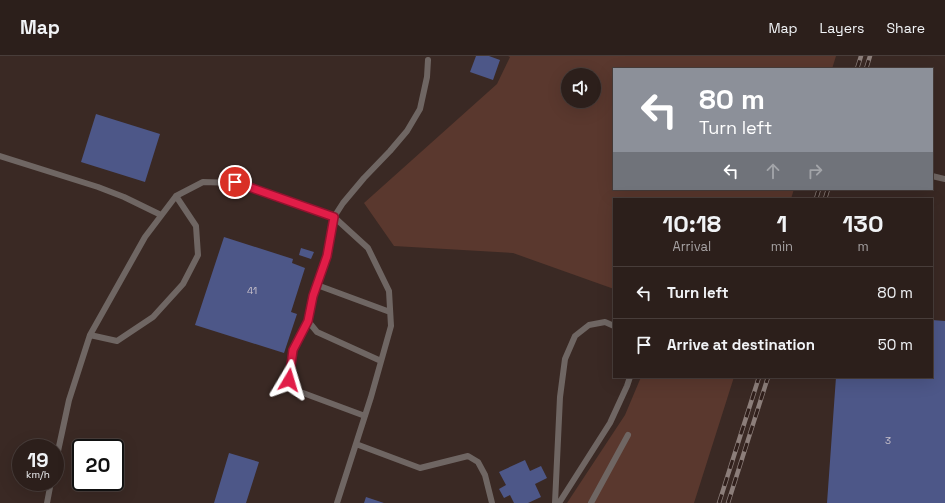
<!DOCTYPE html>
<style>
:root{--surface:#2c1f1b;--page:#342724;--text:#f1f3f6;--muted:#a6a2a3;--line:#483d3a}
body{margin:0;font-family:"Space Grotesk",sans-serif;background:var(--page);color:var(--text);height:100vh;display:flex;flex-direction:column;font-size:15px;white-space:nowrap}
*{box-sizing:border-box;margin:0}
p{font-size:13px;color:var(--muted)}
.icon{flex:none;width:22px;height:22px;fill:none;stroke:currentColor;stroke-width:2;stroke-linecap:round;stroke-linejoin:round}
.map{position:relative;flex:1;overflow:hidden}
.sheet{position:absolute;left:613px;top:142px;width:320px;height:180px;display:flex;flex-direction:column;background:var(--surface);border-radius:0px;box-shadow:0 4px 16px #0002,0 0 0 1px var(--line)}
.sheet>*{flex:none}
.banner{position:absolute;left:613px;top:12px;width:320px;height:122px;border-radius:0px;box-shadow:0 4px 16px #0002,0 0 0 1px var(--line);background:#8c9099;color:#fff;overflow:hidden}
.buttons{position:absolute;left:561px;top:12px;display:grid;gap:8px}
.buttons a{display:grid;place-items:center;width:40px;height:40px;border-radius:50%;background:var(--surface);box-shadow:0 4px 16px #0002,0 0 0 1px var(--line);font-size:20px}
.speed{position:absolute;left:12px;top:383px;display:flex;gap:8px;font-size:20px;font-weight:700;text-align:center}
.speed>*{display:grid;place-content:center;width:52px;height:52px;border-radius:50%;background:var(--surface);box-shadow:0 4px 16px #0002,0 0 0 1px var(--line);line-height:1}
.speed small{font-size:10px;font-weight:400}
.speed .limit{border:2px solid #111;border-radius:6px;background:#fff;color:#111}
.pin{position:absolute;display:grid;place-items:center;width:34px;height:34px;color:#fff;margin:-17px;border:2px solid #fff;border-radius:50%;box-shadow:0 1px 4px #0007}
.me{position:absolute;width:44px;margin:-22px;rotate:7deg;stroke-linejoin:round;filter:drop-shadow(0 0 3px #0008)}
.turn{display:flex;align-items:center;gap:14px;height:84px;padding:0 20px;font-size:18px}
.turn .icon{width:52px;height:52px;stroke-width:2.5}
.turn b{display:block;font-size:28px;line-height:34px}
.lanes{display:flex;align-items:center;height:38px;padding:0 20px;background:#0003;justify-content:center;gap:20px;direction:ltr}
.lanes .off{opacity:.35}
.eta{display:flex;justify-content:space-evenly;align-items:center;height:68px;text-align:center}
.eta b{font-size:24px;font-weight:700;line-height:28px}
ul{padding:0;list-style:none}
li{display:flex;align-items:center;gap:12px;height:52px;padding:0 20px;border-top:1px solid var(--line)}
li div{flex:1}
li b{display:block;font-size:15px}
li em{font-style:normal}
header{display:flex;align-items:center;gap:24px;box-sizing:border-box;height:56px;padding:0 20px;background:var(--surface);border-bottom:1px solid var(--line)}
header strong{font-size:19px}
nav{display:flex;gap:22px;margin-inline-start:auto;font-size:14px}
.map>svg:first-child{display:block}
</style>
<header>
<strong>Map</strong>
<nav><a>Map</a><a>Layers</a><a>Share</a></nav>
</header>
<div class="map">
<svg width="945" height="447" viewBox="0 0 945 447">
<rect width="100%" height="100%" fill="#3a2924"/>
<!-- green -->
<path fill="#5a382e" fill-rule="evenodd" d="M508 0H836L832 13H614V133H794L791 143H614V233L513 197 394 190 364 147 497 28 510 1ZM568 19H594V45H568Z
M641 321H734L694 447H567L625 359Z"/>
<!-- building -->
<path fill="#4d5788" d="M476 0H489L500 4 493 24 470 16Z
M96 58 160 78 145 126 81 106Z
M224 181 293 203 292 207 305 212 291 256 297 258 284 297 195 269Z
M301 192 314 196 311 203 299 199Z
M932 264 945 265V447H827L836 321H932Z
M229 397 259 406 246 447H214Z
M525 404 530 415 541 410 547 422 535 428 541 441 528 447H514L510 439 504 442 499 433 506 429 499 416Z
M366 441 384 447H364Z"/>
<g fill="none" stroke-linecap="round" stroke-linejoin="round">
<!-- service -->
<path stroke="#6f6663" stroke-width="6" d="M0 100 98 131 124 141 161 159
M932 120 945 123
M317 229 390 256
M308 265 293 294 289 324 295 334 365 360
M90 279 117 285 153 261 183 228 198 199 196 170 176 140
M381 305 317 276 308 265 313 240 327 200 334 161 343 147 364 122 390 95 407 75 420 53 427 21 428 4
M356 388 420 412 468 400 478 406 485 419 492 447
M55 409 69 344 90 279 145 181 176 140 203 126 235 127 334 161 368 192 389 235 391 270 371 341 337 447
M47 447 51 426
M555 447 560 341 565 303 575 280 589 269 605 266 614 270
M559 447 610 367 627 330 630 321
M591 447 628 379"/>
<defs>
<path id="rail" d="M857 13 861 0
M866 13 870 0
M816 143 819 133
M825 143 828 133
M719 447 759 321
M728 447 768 321"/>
</defs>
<!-- rail casing -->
<use href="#rail" stroke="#8c7e7a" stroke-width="4.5"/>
<!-- rail -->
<use href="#rail" stroke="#301f1b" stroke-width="3" stroke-dasharray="9" stroke-linecap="butt"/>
</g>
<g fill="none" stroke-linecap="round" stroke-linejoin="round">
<defs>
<path id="route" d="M235 126 334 161 327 200 313 240 308 265 293 294 289 324"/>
</defs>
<!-- route casing -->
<use href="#route" stroke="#92132f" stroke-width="10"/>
<!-- route -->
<use href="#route" stroke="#e11d48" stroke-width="7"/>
</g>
<g text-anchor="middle" stroke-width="3.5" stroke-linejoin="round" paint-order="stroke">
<!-- number labels -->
<g font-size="10" fill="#c6bfc9">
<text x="252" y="238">41</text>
<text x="888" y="388">3</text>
</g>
</g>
</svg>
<div class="buttons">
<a><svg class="icon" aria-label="sound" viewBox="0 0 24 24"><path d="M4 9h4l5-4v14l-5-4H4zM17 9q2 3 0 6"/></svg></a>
</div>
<div class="speed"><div>19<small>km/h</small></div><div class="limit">20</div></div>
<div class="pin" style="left:235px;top:126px;background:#d93025"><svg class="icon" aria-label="arrive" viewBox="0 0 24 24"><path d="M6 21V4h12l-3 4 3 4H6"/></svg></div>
<svg class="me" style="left:289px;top:324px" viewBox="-20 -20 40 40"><path d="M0-17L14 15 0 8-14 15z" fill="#e11d48" stroke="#fff" stroke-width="4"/></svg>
<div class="banner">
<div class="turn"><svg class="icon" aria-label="left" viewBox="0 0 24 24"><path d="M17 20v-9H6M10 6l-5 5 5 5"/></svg><div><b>80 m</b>Turn left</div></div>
<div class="lanes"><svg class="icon" aria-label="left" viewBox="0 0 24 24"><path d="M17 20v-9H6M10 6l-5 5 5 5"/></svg><svg class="icon off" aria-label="ahead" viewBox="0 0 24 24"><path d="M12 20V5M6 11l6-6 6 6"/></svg><svg class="icon off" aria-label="right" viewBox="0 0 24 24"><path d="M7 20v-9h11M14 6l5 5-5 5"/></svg></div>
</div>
<section class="sheet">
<div class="eta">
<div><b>10:18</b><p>Arrival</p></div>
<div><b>1</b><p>min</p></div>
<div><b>130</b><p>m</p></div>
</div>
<ul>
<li><svg class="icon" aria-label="left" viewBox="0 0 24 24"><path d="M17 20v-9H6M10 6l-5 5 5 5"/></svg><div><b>Turn left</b></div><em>80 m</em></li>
<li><svg class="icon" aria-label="arrive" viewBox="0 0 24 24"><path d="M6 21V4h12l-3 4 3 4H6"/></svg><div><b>Arrive at destination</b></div><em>50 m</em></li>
</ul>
</section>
</div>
